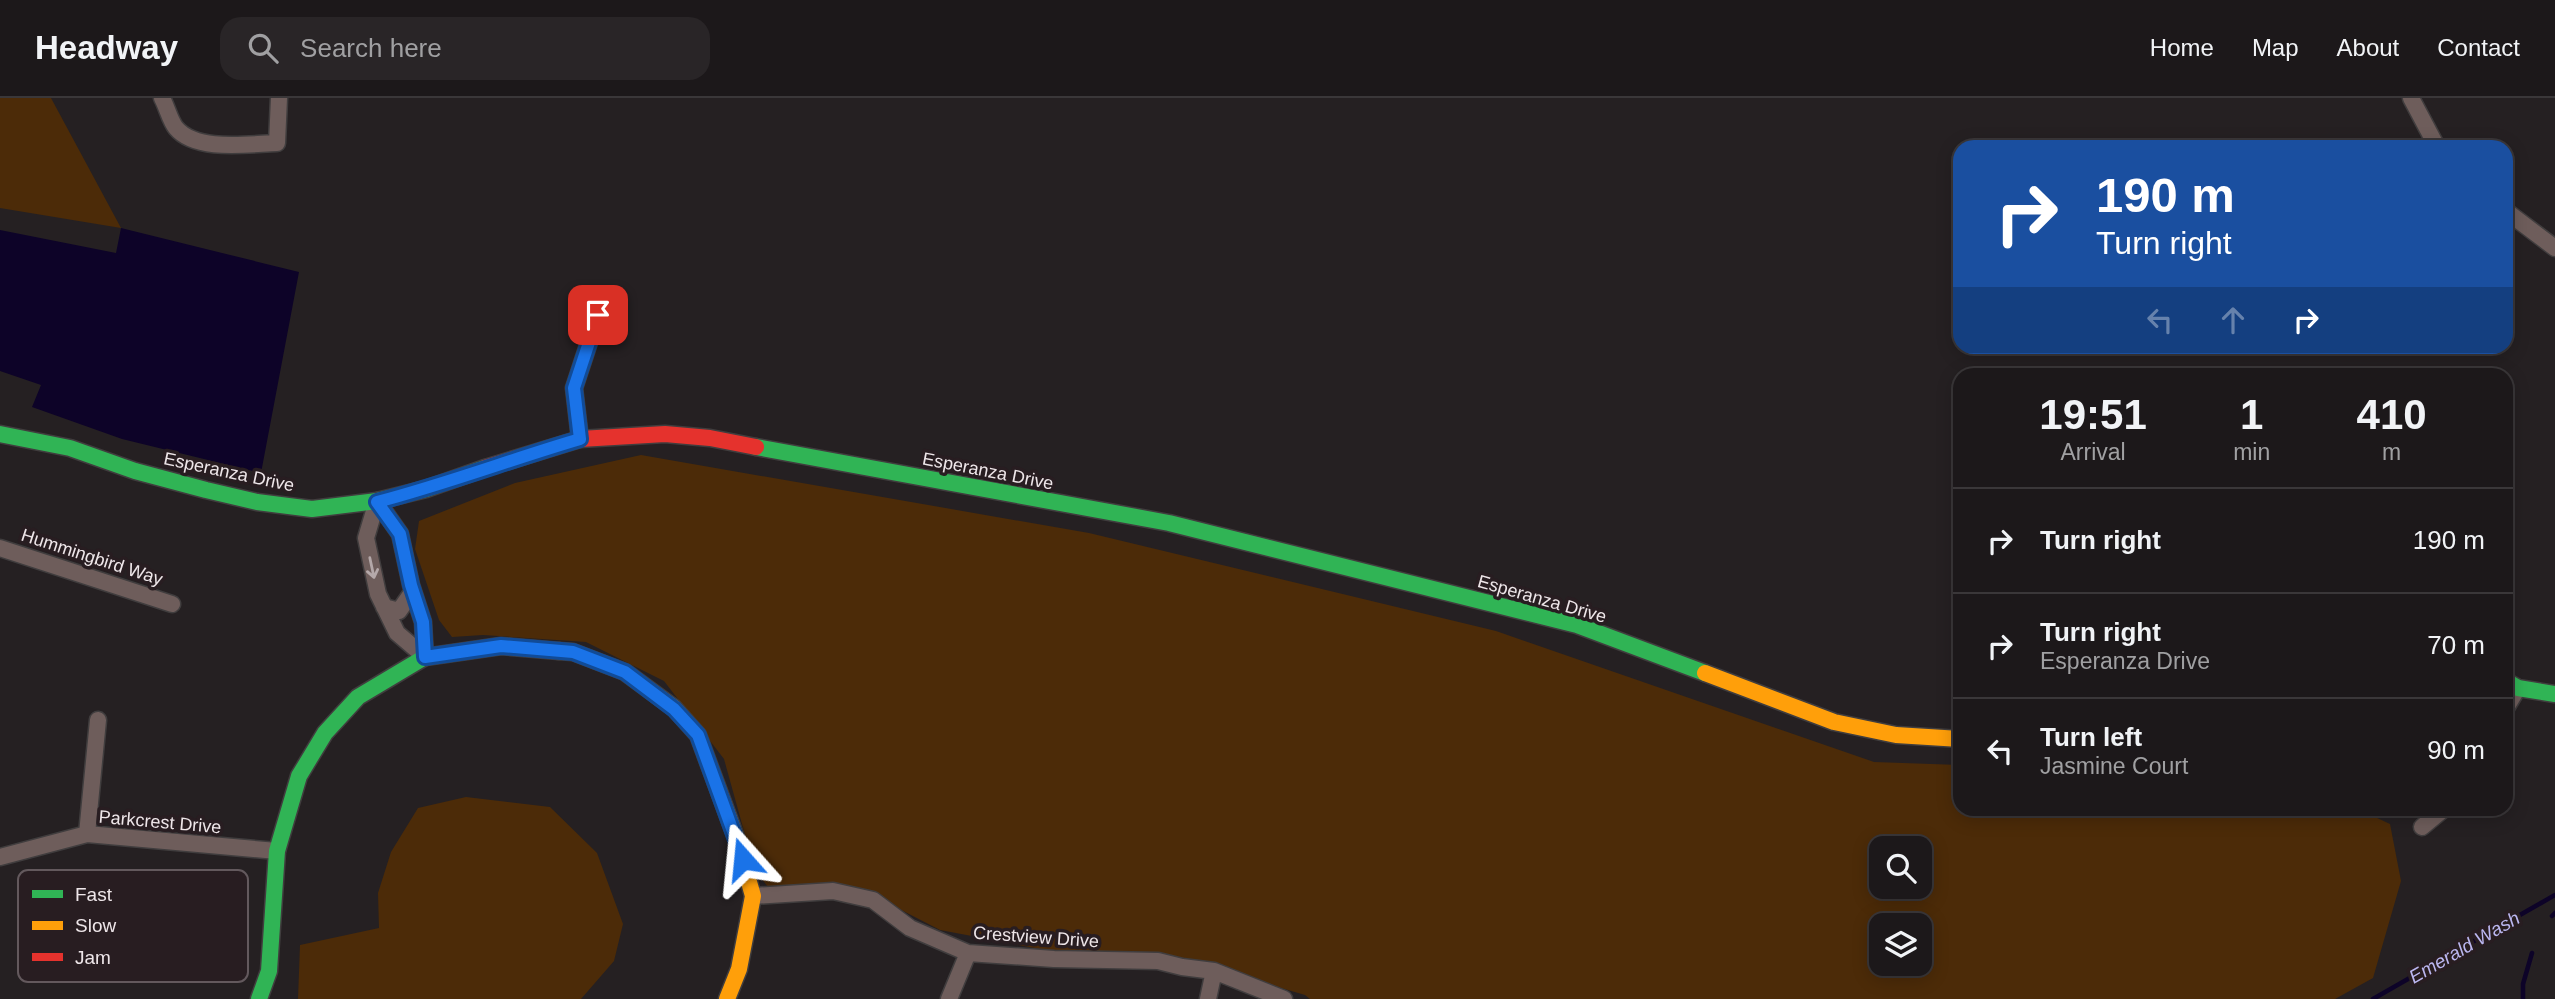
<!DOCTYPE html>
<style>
:root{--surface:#1c181a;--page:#292527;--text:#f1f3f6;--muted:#a0a0a2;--line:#3a3739}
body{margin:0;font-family:Arial,sans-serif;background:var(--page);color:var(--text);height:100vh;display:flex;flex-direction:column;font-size:26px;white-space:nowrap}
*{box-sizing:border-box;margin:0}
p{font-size:23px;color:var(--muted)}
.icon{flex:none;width:38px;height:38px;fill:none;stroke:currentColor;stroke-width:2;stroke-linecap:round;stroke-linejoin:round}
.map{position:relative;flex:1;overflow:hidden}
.side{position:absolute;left:1953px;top:270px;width:560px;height:448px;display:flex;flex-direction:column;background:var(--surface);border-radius:21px;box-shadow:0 4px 18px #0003,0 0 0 2px var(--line)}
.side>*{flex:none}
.banner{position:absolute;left:1953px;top:42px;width:560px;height:214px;border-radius:21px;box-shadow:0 4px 18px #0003,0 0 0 2px var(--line);background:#1a4fa0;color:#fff;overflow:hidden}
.fabs{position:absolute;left:1869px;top:738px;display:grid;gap:14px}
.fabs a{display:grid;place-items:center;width:63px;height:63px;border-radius:14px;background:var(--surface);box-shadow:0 4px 18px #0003,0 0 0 2px var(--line);font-size:35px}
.pin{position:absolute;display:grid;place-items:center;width:60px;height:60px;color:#fff;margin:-30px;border-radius:14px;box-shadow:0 4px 10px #0006}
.me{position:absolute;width:77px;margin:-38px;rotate:342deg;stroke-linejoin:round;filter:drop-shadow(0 0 5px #0008)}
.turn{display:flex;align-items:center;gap:24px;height:147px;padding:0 28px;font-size:32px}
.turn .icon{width:91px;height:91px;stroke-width:2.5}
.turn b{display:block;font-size:49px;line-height:60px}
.lanes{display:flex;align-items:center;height:66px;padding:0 28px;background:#0003;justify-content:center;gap:35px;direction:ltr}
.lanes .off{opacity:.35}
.eta{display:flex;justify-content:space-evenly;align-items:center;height:119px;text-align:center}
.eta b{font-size:42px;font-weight:700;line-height:49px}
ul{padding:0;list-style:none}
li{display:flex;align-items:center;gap:21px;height:105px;padding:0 28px;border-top:2px solid var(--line)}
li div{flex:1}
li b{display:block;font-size:26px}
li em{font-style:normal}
header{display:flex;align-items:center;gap:42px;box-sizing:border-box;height:98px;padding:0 35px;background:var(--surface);border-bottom:2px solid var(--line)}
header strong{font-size:33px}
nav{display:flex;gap:38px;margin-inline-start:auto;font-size:24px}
.search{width:490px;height:63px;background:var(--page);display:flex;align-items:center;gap:18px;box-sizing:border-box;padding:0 24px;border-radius:21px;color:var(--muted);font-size:26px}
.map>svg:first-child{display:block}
</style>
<header>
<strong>Headway</strong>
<div class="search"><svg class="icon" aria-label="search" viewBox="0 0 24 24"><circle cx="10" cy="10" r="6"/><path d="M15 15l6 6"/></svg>Search here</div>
<nav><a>Home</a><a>Map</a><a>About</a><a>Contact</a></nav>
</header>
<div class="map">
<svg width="2555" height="901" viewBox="0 0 2555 901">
<rect width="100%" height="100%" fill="#252022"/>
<!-- green -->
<path fill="#4c2b08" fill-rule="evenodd" d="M0 0H51L121 130 0 110Z
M641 357 1089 435 1496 533 1874 664 1960 667V710L2358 711 2390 726 2401 783 2373 880 2335 901H1310L1305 897 1199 866 1061 855 940 832 878 800 769 790 755 773 724 661 664 583 586 544 483 537 452 539 439 522 415 451 419 423 515 385ZM1881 751H1920V789H1881ZM1881 828H1920V866H1881Z
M466 699 550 709 597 755 623 826 614 863 581 901H298L300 847 379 830 378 795 391 754 418 710Z"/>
<!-- water -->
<path fill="#0d0328" d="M121 130 299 174 261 375 122 341 32 309 41 287 0 273V132L116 155Z"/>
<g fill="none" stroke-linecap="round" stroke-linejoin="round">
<!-- stream -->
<path stroke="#0d0328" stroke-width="4.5" d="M2552 818 2555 815
M2373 901 2555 797
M2523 901V886L2532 855"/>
<defs>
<path id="street" d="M162 0C167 9 170 23 176 30 196 54 248 46 277 45L279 0
M2411 0 2437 49
M2506 113 2555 150
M580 341 574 290 598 217
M377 403 366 440 378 496 397 535 425 559
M377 403 400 436 411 487 423 524 425 559
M0 450 172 506
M384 509 399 513 413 493
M2506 610 2518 590
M2422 729 2445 710
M87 736 98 622
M0 759 87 736 277 753
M753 798 833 793 873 802 910 830 968 855 1054 861 1158 863 1182 869 1214 873 1284 901
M949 901 968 855
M1208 901 1214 873"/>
<path id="fast" d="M0 336 70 350 135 373 206 392 257 404 312 411 377 403 426 391 485 370
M756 349 1169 425 1577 527 1705 575
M2506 583 2518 590 2555 596
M259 901 269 873 277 753 299 678 325 635 358 599 425 559 501 548 559 553"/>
<path id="slow" d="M559 553 573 554 625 574 674 610 698 637 737 742 753 798 739 871 727 901
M1705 575 1834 624 1896 637 1960 641"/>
<path id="jam" d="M485 370 580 341 665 336 710 340 756 349"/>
</defs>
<!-- street casing -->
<use href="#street" stroke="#403d3e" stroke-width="19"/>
<!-- fast casing -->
<use href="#fast" stroke="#403d3e" stroke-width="19"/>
<!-- slow casing -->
<use href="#slow" stroke="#403d3e" stroke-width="19"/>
<!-- jam casing -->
<use href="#jam" stroke="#403d3e" stroke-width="19"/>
<!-- street -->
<use href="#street" stroke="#6e5d5b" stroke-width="16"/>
<!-- fast -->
<use href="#fast" stroke="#30b455" stroke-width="16"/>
<!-- slow -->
<use href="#slow" stroke="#ff9f0a" stroke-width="16"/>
<!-- jam -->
<use href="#jam" stroke="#e5322d" stroke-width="16"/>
</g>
<!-- one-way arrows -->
<defs><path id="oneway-shaft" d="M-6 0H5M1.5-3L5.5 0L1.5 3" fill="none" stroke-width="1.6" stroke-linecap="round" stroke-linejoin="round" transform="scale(1.75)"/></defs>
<use stroke="#b4a8a9" href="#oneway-shaft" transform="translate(372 470) rotate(78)"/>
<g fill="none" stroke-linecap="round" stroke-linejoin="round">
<defs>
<path id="route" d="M598 217 574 290 580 341C512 361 446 386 377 404L400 436 411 487 423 524 425 559 501 548 573 554 625 574 674 611 698 637 743 761"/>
</defs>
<!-- route casing -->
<use href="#route" stroke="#114b97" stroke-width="18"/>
<!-- route -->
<use href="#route" stroke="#1a73e8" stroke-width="12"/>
</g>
<g text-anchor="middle" stroke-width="7" stroke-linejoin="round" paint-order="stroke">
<!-- street labels -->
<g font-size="18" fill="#eee6e9" stroke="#281d21">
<text transform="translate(988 373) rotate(11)" y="6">Esperanza Drive</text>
<text transform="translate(229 374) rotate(12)" y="6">Esperanza Drive</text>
<text transform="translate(92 459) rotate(18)" y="6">Hummingbird Way</text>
<text transform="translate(1542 501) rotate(16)" y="6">Esperanza Drive</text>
<text transform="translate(160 724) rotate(5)" y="6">Parkcrest Drive</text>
<text transform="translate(1036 839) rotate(4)" y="6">Crestview Drive</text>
</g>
<!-- water labels -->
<g font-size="19" font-style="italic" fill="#bbb7f0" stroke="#281d21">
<text transform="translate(2464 849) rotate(-30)" y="7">Emerald Wash</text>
</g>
</g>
<!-- legend -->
<rect x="18" y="772" width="230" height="112" rx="10" fill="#281d21" stroke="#63595d" stroke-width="2"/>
<rect x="32" y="792" width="31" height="8" fill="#30b455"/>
<rect x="32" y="823" width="31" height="9" fill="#ff9f0a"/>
<rect x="32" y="855" width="31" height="8" fill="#e5322d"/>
<g font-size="19" fill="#eee6e9">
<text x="75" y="803">Fast</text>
<text x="75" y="834">Slow</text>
<text x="75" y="866">Jam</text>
</g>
</svg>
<div class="fabs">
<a><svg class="icon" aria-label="search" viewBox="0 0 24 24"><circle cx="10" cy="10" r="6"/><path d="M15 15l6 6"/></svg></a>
<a><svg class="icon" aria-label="layers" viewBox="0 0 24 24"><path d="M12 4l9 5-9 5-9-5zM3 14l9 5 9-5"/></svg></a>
</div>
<div class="pin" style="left:598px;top:217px;background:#d93025"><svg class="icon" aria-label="arrive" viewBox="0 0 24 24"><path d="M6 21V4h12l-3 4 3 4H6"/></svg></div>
<svg class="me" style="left:743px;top:761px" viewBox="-20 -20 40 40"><path d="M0-17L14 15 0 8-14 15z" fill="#1a73e8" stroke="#fff" stroke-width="4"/></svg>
<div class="banner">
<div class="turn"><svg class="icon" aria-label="right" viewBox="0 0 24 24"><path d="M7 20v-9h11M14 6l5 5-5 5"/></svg><div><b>190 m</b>Turn right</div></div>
<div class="lanes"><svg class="icon off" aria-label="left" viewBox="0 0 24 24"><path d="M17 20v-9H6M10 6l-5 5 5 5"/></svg><svg class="icon off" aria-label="ahead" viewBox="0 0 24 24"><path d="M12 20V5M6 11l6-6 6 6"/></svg><svg class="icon" aria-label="right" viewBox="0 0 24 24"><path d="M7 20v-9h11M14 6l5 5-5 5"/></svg></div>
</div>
<section class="side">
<div class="eta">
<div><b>19:51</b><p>Arrival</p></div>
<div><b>1</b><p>min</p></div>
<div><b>410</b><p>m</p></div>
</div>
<ul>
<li><svg class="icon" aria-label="right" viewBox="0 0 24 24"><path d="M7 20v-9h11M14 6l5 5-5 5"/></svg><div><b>Turn right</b></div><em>190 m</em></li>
<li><svg class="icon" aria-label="right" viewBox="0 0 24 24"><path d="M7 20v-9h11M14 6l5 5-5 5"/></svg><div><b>Turn right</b><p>Esperanza Drive</p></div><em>70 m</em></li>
<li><svg class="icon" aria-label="left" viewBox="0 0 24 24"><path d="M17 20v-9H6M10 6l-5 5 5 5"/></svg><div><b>Turn left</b><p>Jasmine Court</p></div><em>90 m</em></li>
</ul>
</section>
</div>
